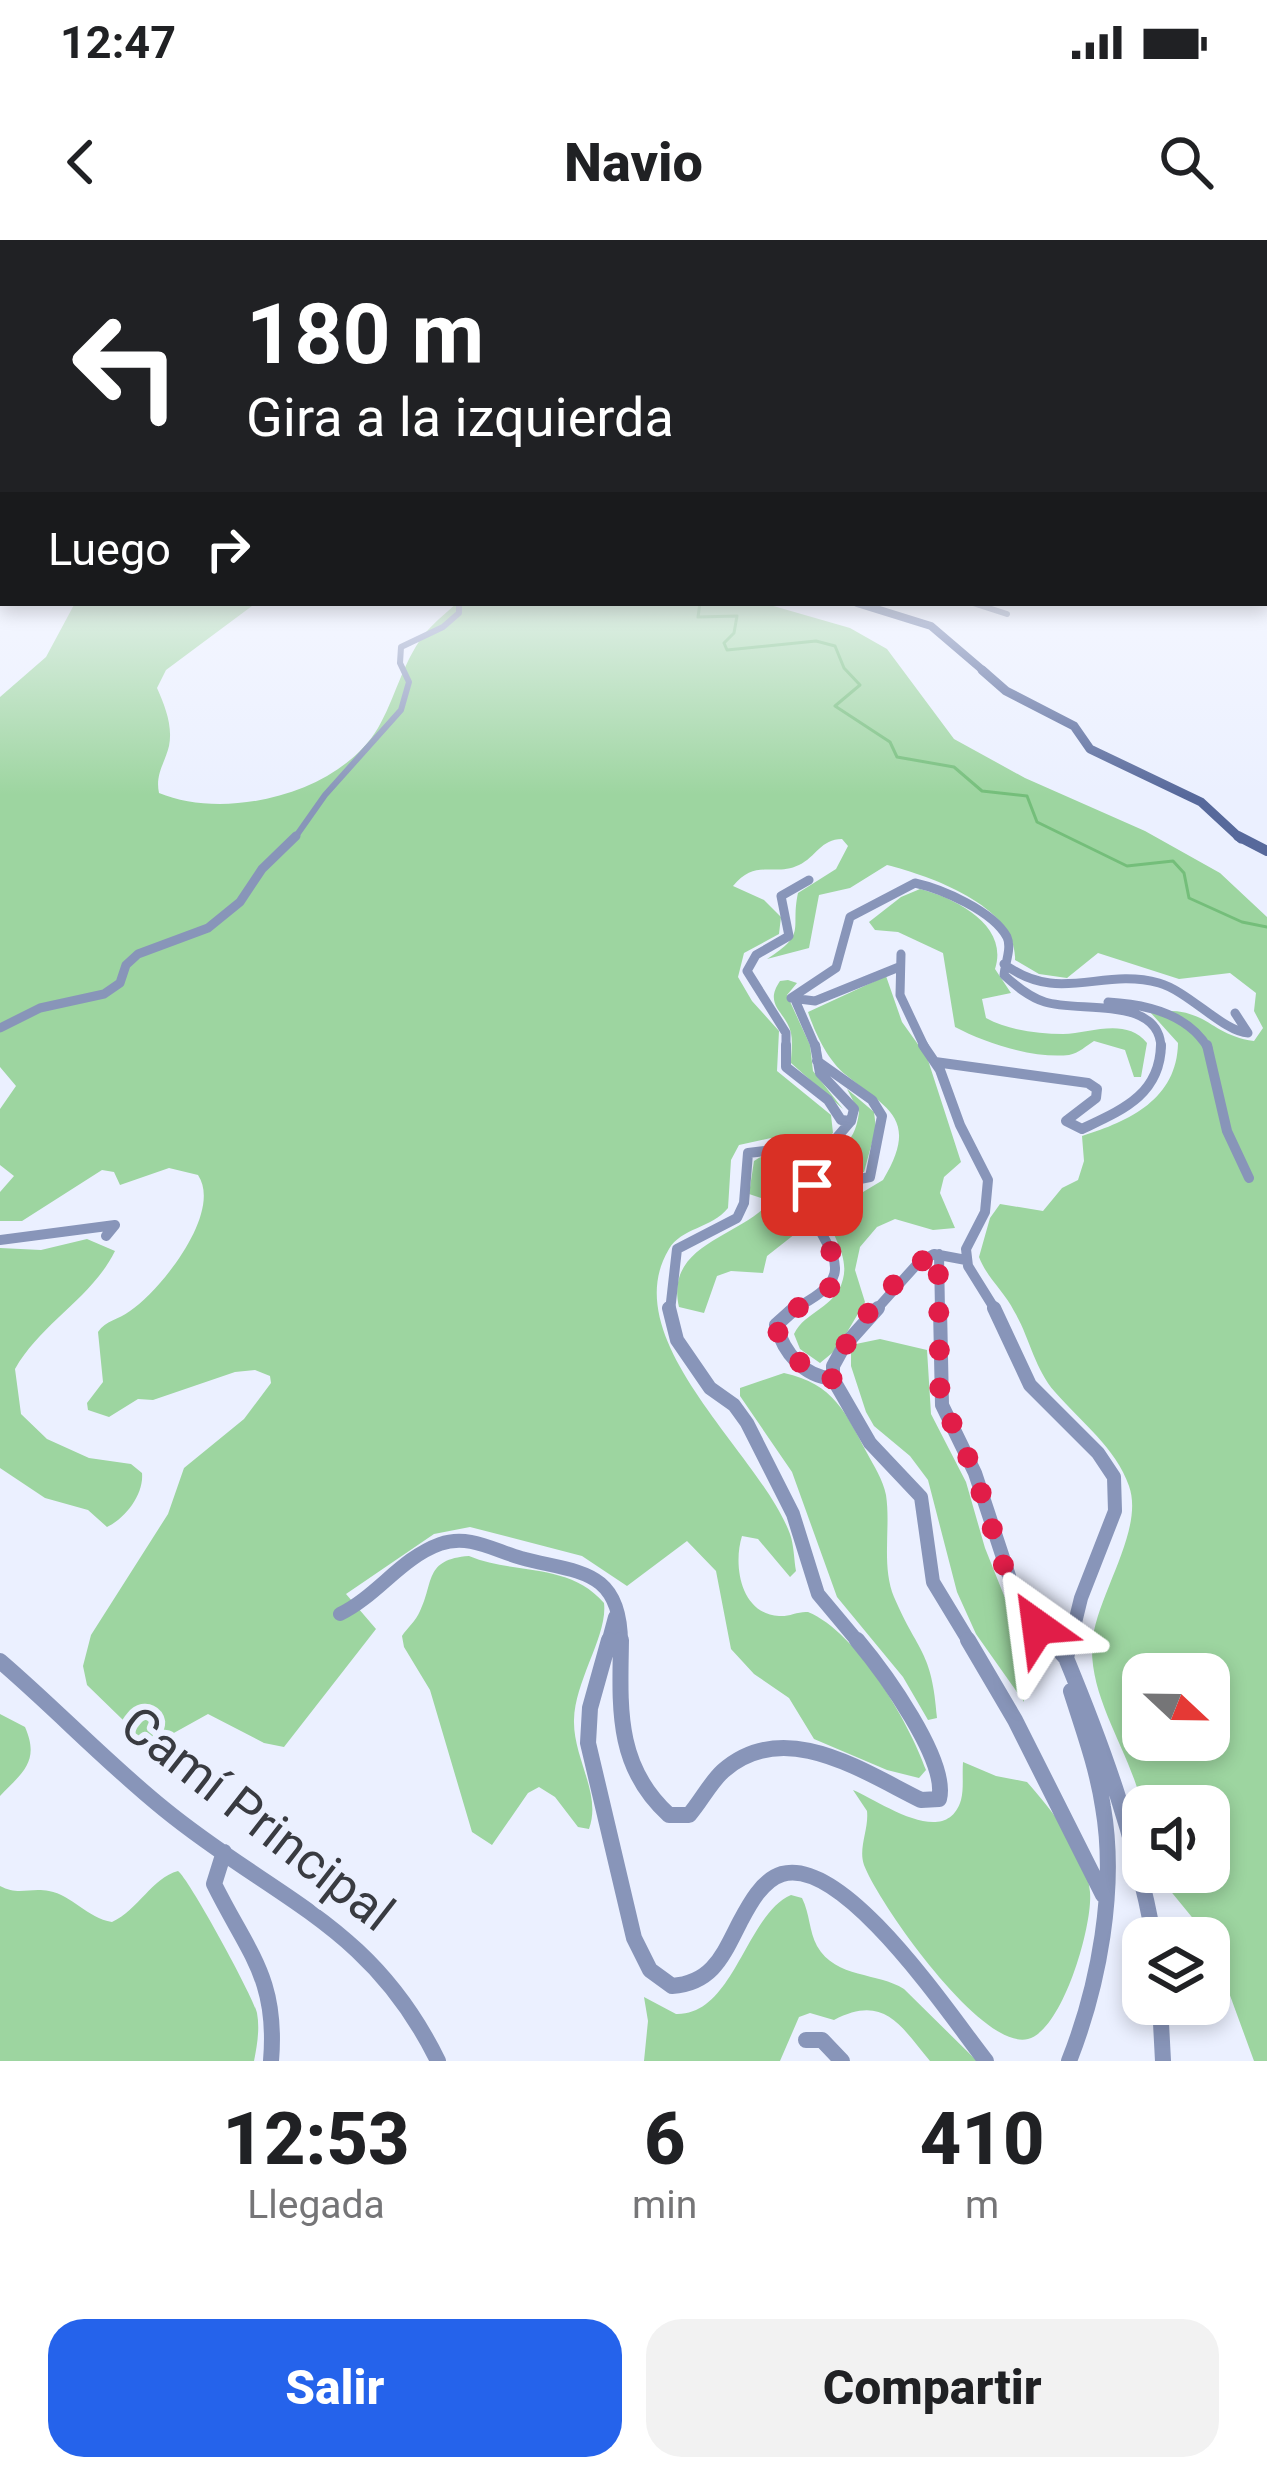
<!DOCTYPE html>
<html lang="es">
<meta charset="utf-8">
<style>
:root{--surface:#fff;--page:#f2f2f2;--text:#202124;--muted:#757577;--accent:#2563eb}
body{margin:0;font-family:Roboto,sans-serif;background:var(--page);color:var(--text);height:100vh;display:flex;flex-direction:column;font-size:45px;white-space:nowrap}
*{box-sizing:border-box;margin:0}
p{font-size:39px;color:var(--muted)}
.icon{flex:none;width:66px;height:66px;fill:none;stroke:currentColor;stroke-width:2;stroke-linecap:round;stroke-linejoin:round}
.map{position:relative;height:1821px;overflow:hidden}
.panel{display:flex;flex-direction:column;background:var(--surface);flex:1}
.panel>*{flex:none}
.top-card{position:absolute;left:0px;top:0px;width:1269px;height:366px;box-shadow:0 6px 18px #0003;background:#202124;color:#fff;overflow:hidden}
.needle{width:78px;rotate:112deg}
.controls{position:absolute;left:1122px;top:1413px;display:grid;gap:24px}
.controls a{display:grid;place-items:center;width:108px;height:108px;border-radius:24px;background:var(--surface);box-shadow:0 6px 18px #0003;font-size:60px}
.pin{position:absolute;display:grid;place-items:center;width:102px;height:102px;color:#fff;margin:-51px;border-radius:24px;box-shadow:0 6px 18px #0006}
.me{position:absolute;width:132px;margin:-66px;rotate:329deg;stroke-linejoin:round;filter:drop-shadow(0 0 9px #0008)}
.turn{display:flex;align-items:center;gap:42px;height:252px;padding:0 48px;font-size:54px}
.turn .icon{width:156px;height:156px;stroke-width:2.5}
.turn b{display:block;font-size:84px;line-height:102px}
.then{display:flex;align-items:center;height:114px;padding:0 48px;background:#0003;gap:24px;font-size:45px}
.eta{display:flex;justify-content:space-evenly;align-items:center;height:204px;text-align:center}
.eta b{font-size:72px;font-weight:800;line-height:84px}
.action{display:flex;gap:24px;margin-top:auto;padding:24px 48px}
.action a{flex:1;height:138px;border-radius:36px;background:var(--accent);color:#fff;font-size:48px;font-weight:800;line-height:138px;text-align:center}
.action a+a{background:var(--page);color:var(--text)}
.status{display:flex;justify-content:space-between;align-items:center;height:84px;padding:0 60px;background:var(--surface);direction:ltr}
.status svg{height:33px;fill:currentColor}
header{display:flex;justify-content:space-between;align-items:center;height:156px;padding:0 48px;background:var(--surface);font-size:54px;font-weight:800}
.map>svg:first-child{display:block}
</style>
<div class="status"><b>12:47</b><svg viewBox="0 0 49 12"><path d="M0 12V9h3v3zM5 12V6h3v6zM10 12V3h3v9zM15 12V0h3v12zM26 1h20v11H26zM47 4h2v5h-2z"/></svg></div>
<header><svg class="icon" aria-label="back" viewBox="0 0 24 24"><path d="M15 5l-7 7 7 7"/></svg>Navio<svg class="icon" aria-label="search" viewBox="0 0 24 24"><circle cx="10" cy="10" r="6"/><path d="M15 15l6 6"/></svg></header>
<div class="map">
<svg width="1267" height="1821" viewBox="0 0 1267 1821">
<rect width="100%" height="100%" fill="#ebf0ff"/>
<!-- green -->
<path fill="#9dd5a0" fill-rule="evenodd" d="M75 363H256L166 430 157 448C165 466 173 486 169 506 165 523 155 534 159 553 226 581 339 554 378 488 395 459 402 424 423 396 432 384 446 373 457 363H763L850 388 887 409 954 499 1025 538 1145 591 1220 633 1267 677V1821H1254L1209 1698 1155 1632H1209V1566H1143V1571C1133 1515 1090 1463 1092 1405 1095 1357 1145 1291 1129 1246 1116 1208 1081 1182 1055 1152 1034 1128 1030 1098 1014 1071 1004 1051 987 1038 979 1017L990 978 1000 964 1043 971 1062 948 1078 940 1084 921 1082 896C1130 881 1177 859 1178 803L1150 772C1207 764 1208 795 1254 801L1263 788 1254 771 1256 753 1230 733 1179 739 1098 713 1067 738 1039 734 1015 720C1018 667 931 636 887 625L850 648 819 655 809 708 767 719C808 693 790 690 798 653L836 629 848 606 842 599C821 599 816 617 799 625 774 637 756 618 733 646L764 660 781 677 779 694 744 713 738 737 752 761 779 791 777 831 831 875 833 893 825 901 771 898 739 905 731 920 728 968C712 988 681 988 669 1009 614 1100 760 1213 790 1294 794 1305 794 1320 796 1331L790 1337 758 1299 742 1296C733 1324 740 1374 779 1376 789 1377 798 1371 808 1372 857 1392 909 1482 926 1530L919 1538 887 1530 814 1499 789 1458 754 1434 731 1409 716 1331 687 1301 627 1346 582 1316 470 1287 434 1294 346 1354 376 1389 284 1507 264 1503 208 1474 145 1509 130 1498 123 1480 87 1445 83 1426 91 1395 168 1274 184 1228 244 1179 271 1143 270 1136 255 1130 235 1132 153 1160 138 1159 109 1177 88 1170 87 1163 103 1142 98 1092C106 1080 118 1080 130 1071 161 1050 223 972 198 935L169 928 120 945 114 932 102 930 22 981H0V952L14 936 0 925V869L16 846 0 827V457L46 417ZM1143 1434H1209V1500H1143Z
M920 649C958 659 1009 686 995 729L1011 753 982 759 986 778C1008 790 1037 794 1063 794 1091 793 1126 777 1147 803L1141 837H1134L1125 810 1094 801C1086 806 1079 813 1069 815 1035 819 985 803 955 787L943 713 898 692 875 690 869 682 901 657Z
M886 736 902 782 927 817 961 922 944 937 940 953 955 988 933 990 895 979 877 987 860 1007 855 1030 865 1062 837 1109 820 1123 800 1109 794 1094C805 1071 836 1068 843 1039 851 1008 819 986 829 957L863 952 883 940C920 878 887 869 846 835 828 821 815 793 808 772Z
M788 740 797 743 787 755 810 805 813 831 843 869 791 823C791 814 793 803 791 793 786 771 763 766 780 741Z
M847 849 874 872 876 888 864 932 839 941 779 936 772 946 801 974 800 990 767 1016 763 1033 731 1031 717 1036 704 1073 679 1067C665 1006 734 998 766 966L764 959 749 954 754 921C788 896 851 940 859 872Z
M87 999 115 1011C92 1058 41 1083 15 1129L21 1174 47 1199 89 1218 131 1224 142 1233C144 1254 126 1278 107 1287L88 1270 45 1258 0 1228V1008L41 1010Z
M880 1099 927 1110 931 1174 966 1242 985 1308 1023 1403 1024 1462 976 1394 957 1352 928 1240 910 1216 874 1186 866 1172 851 1126V1105Z
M784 1133C834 1144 846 1173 867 1213 874 1226 883 1240 886 1255 891 1288 881 1325 894 1357 918 1413 932 1410 937 1478L928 1480 903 1437 837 1357 792 1232 740 1156V1148Z
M469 1316C515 1335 569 1322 604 1363 608 1395 575 1440 574 1480 573 1518 602 1554 589 1589L578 1587 555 1557 539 1547 528 1553 492 1605 472 1592 430 1450 404 1407 402 1396C407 1388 416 1381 420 1371 434 1343 424 1319 469 1316Z
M0 1474 25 1487C40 1521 23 1532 0 1556Z
M963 1522 996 1536 1027 1542C1051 1569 1087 1614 1090 1652 1093 1685 1063 1790 1028 1799 982 1811 879 1664 864 1625 858 1608 869 1589 867 1571L853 1550C880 1561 946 1610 961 1560 964 1548 962 1535 963 1522Z
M178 1631C189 1639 253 1756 257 1773 260 1789 257 1806 254 1821H0V1646C19 1656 30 1647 49 1651 72 1655 87 1678 112 1682 138 1670 152 1638 178 1631Z
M791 1655 802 1658C810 1674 809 1691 817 1706 836 1739 878 1732 904 1749L977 1821H930C900 1785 884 1754 834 1780L810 1773 799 1777 780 1821H644L648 1781 644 1757 676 1774C734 1776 746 1674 791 1655Z"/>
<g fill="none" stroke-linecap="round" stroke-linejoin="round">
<!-- stream -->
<path stroke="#74be7a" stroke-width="3" d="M700 363 698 377 737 376 734 393 724 403 727 410 816 401 835 406 844 428 860 445 835 466 890 502 897 517 954 527 982 551 1027 556 1037 582 1127 626 1173 621 1184 633 1189 658 1242 682 1267 687"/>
<!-- street-far4 -->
<path stroke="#8895b9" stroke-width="6" d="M973 363 1007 374
M294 599 325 555 401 470 409 442 400 423 401 407 443 387 459 373V363"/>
<!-- street-far3 -->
<path stroke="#8895b9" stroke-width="9" d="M901 714 900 755 925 808
M1004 724C1059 765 1101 727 1159 743 1188 751 1224 792 1248 793L1235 773
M899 727 815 761 791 758 836 728 850 677 915 643C942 649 993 671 1007 697 1012 708 1005 723 1004 735 1016 746 1029 757 1045 762 1079 773 1160 755 1161 808
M796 762 816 808
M1108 762C1145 764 1188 774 1208 808
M0 788 40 768 104 754 120 743 126 725 138 714 208 688 240 662 262 629 296 596
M786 808V793L747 731 756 715 789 696 781 656 809 640"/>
<!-- street-far2 -->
<path stroke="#8895b9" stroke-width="10" d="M786 805V827L828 860 841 880 851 881 854 869 820 833 815 805
M923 805 940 830 960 885 988 940 985 972 966 1009 968 1026 996 1071
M1207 805 1227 891 1249 938
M935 822 1088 843 1097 849 1096 858 1066 881 1082 889C1122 870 1160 855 1161 805
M0 1000 115 985 106 996
M939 1014 940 1071
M670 1071 677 1009 737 978 744 963 748 913 832 903 851 881
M789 1071C874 1031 818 1012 804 950L870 937 882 876 872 860 817 821
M875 1071 919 1022 934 1014 966 1020"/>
<!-- street-far1 -->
<path stroke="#8895b9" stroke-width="14" d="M669 1068 677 1100 710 1148 734 1165 747 1183 793 1274 818 1354 859 1403
M795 1068 776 1085C784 1113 803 1136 833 1139
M878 1068 844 1106 833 1126V1139L870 1203 921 1257 933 1342 970 1403
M940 1068 942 1165 975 1233 1011 1342 1053 1403
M994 1068 1030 1145 1098 1213 1114 1237 1115 1271 1081 1358 1070 1403
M340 1374C377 1356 401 1318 440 1304 469 1294 493 1310 521 1318 576 1333 621 1327 621 1403
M608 1403 615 1377"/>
<!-- street -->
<path stroke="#8895b9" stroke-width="16" d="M609 1400 590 1468 588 1503 634 1698 650 1730 672 1746C713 1743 723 1715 740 1682 749 1665 762 1640 782 1634 845 1616 951 1777 986 1821
M621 1400C620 1467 615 1526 669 1575H689C701 1561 710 1543 723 1531 784 1477 862 1531 921 1560L939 1559C949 1521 883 1431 857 1400
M968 1400 1015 1480 1103 1655
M1050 1400 1066 1418
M1070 1400 1066 1418C1106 1515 1134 1594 1154 1698
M0 1421C56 1469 107 1523 164 1569 274 1659 371 1684 438 1821
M224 1612 214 1644C248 1713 278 1738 271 1821
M1160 1764 1163 1821
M806 1800H822L842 1821
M1069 1821C1099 1745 1117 1648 1103 1567 1097 1527 1083 1489 1071 1451"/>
<!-- secondary-far2 -->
<path stroke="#57699b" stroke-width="8" d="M857 363 931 386 986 433"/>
<!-- secondary-far1 -->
<path stroke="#57699b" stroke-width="9" d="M982 430 1006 451 1074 486 1090 509 1201 562 1241 599"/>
<!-- secondary -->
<path stroke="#57699b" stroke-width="10" d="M1238 596 1267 611"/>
</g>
<!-- sky -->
<linearGradient id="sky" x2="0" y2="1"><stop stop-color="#79b8bc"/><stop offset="0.54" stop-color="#f6f8ff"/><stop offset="1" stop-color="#f6f8ff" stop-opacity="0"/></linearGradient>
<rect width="1267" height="555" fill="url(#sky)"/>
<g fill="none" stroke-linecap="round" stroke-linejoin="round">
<!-- route -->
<path stroke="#e11d48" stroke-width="21" stroke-dasharray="0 37.8" d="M812 945 804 953C811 982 857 1029 821 1057 809 1066 791 1068 778 1077V1096L807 1131 832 1139C833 1107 907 1019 938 1014L940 1157 975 1233 1005 1330 1038 1387"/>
</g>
<g text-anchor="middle" stroke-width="12" stroke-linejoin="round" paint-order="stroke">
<!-- near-street labels -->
<g font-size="51" fill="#393b41" stroke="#ebf0ff">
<text transform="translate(258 1578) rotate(38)" y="18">Camí Principal</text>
</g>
</g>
</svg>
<div class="controls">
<a><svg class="needle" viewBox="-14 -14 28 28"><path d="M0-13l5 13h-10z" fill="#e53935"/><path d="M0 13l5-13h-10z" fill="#757577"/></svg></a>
<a><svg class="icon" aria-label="sound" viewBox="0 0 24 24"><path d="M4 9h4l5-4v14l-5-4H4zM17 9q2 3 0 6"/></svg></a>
<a><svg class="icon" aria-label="layers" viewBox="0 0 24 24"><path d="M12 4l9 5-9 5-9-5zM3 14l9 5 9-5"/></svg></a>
</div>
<div class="pin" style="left:812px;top:945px;background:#d93025"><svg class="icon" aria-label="arrive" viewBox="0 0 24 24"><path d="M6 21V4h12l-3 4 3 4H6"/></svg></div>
<svg class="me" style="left:1038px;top:1387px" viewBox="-20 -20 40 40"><path d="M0-17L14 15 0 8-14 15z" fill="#e11d48" stroke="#fff" stroke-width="4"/></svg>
<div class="top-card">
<div class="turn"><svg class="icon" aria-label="left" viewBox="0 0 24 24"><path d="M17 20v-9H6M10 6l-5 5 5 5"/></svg><div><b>180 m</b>Gira a la izquierda</div></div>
<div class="then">Luego<svg class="icon" aria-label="right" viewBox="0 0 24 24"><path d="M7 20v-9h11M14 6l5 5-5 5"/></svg></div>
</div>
</div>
<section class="panel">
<div class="eta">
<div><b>12:53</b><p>Llegada</p></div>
<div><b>6</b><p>min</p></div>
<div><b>410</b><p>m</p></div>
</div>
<div class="action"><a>Salir</a><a>Compartir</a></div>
</section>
